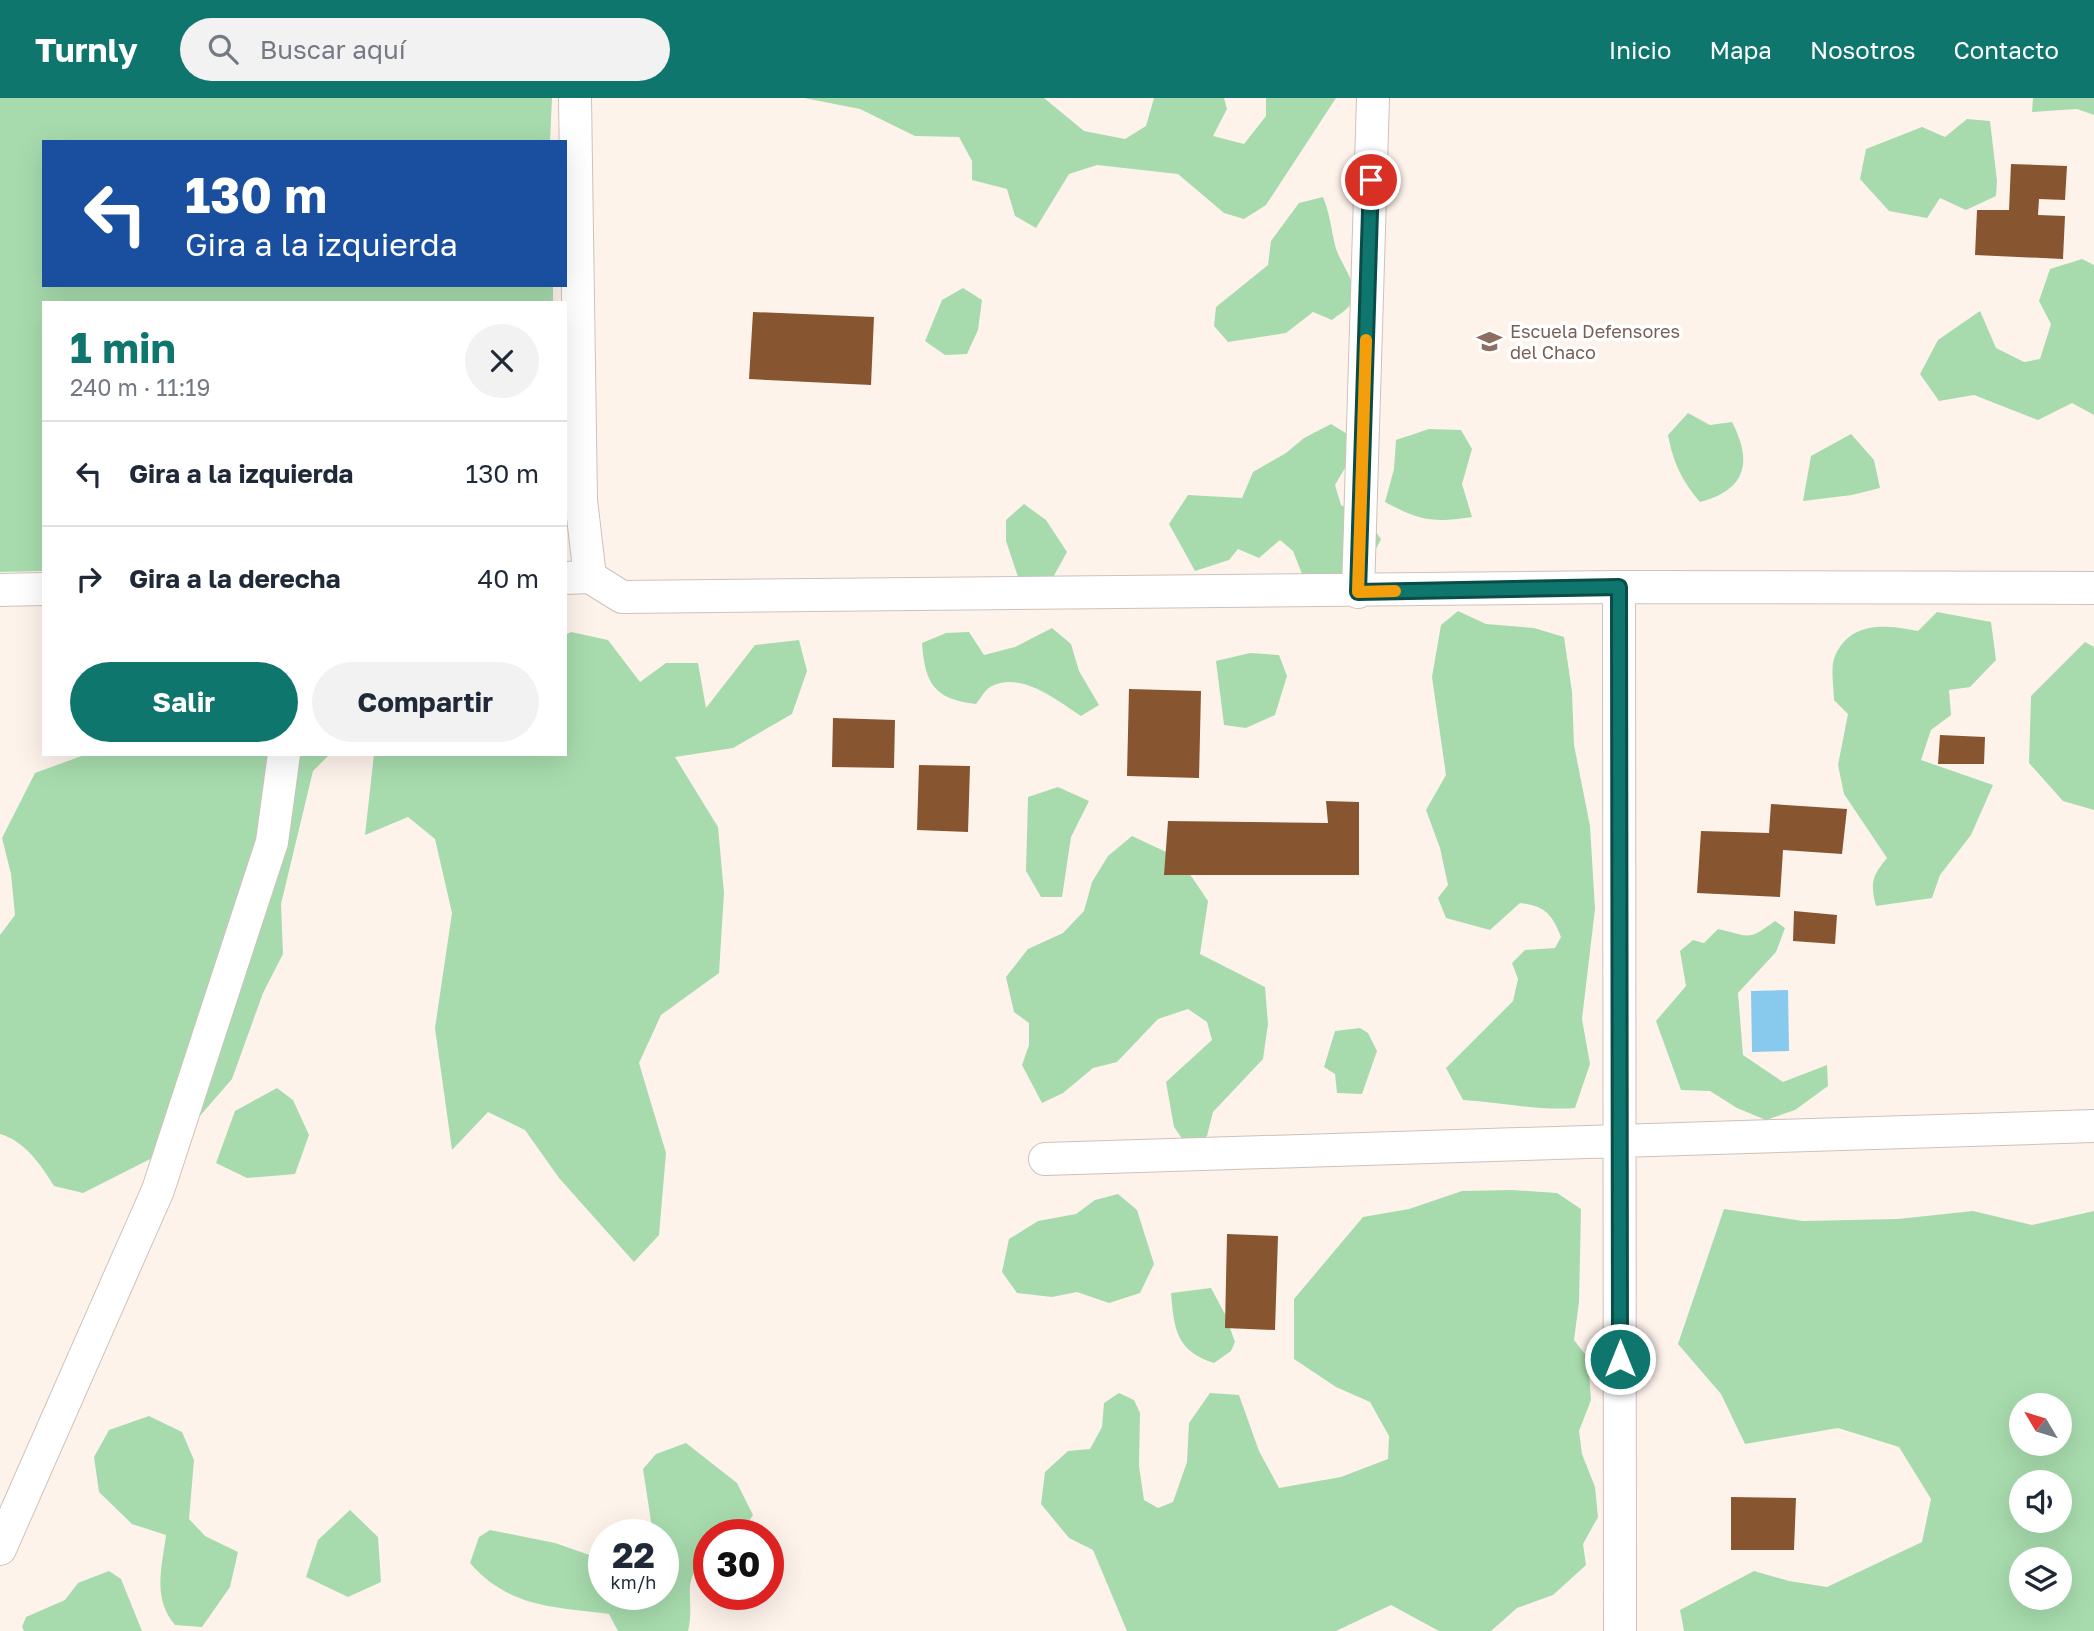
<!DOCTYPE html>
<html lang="es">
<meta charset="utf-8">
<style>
:root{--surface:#fff;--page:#f2f2f3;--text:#1f2937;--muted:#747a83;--line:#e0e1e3;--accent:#0f766e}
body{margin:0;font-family:"Golos Text",sans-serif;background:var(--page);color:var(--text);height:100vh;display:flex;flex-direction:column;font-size:26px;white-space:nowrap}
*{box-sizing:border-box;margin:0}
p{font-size:23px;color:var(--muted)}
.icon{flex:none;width:38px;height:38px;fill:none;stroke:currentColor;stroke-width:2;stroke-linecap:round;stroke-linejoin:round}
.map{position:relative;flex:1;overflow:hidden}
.side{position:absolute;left:42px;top:203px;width:525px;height:455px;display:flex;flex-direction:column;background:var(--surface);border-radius:0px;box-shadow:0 7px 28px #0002}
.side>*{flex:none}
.top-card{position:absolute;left:42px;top:42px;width:525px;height:147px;border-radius:0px;box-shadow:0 7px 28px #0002;background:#1a4fa0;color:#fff;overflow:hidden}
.needle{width:46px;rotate:308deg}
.tools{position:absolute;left:2009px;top:1295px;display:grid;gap:14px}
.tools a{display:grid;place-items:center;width:63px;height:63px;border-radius:50%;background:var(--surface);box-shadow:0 7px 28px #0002;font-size:35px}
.speed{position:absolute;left:588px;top:1421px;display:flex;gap:14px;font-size:35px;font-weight:700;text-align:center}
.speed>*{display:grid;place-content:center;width:91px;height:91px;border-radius:50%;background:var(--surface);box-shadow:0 7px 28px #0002;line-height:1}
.speed small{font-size:18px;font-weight:400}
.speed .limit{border:10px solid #d22;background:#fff;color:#111}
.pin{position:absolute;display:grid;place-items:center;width:60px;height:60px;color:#fff;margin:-30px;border:4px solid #fff;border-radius:50%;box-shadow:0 2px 7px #0007}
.me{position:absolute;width:77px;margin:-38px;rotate:0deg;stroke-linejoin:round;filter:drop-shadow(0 0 5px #0008)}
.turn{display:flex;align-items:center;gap:24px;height:147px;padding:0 28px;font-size:32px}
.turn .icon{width:91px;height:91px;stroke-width:2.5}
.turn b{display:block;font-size:49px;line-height:60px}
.round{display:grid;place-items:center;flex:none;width:74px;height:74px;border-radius:37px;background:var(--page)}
.head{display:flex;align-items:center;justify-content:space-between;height:119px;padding:0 28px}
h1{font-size:42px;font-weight:700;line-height:52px;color:var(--accent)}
.action{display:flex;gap:14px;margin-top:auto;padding:14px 28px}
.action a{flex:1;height:80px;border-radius:42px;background:var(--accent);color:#fff;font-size:28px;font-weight:700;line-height:80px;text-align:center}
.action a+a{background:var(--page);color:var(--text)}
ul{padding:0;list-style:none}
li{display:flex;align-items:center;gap:21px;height:105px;padding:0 28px;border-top:2px solid var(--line)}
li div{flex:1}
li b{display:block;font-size:26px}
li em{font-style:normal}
header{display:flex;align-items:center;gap:42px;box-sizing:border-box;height:98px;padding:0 35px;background:var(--accent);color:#fff}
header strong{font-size:33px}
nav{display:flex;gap:38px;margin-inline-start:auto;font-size:24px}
.search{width:490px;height:63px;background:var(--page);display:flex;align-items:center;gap:18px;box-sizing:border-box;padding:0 24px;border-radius:38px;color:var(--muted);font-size:26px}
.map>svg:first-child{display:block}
</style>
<header>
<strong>Turnly</strong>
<div class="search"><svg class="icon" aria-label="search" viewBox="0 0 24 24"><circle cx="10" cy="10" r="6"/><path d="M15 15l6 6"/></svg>Buscar aquí</div>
<nav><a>Inicio</a><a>Mapa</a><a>Nosotros</a><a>Contacto</a></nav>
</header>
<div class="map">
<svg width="2094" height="1533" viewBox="0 0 2094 1533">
<rect width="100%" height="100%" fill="#fef3eb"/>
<!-- green -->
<path fill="#a7dbad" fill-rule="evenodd" d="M0 0H552L550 44H44V187H553V205H44V473L0 474Z
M804 0H1044L1084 33 1125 41 1146 28 1154 0H1224L1227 11 1213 38 1244 46 1266 18V0H1336L1266 107 1244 121 1224 115 1178 76 1097 67 1069 76 1036 130 1015 118 1007 91 972 82V63L959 39 915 38 860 11Z
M2033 0H2094V17L2077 11 2032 14Z
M1967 21 1990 23 1997 83 1996 98 1966 112 1940 100 1927 120 1889 113 1860 81 1866 51 1922 29 1945 39Z
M1323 99C1330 116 1331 130 1335 147 1339 165 1359 184 1352 204 1349 211 1338 217 1332 222L1313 214 1286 235 1228 244 1214 228 1216 209 1268 167 1271 143 1299 105Z
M2082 161 2094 167V317L2072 305 2038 322 1974 297 1939 303 1920 276 1938 242 1980 213 1996 250 2024 264 2040 261 2051 226 2039 203 2050 171Z
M963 190 982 202 978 232 967 256 945 257 925 243 942 202Z
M1688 315 1710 327 1732 324C1753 364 1746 392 1700 404 1682 383 1673 364 1668 337Z
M1331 326 1349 337 1345 370 1335 387 1341 407 1368 423 1381 441C1366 475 1339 480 1304 481L1293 453 1280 442 1259 460 1238 451 1229 462 1195 473 1169 426 1188 397 1242 400 1253 374 1286 355 1304 340Z
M1429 331 1461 332 1472 351 1462 386 1472 419C1434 425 1420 423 1385 404L1394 371 1396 342Z
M1851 336 1874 362 1880 390 1852 397 1803 403 1811 358Z
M1024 406 1046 422 1067 454 1051 483 1019 482 1006 443V422Z
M1458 513 1486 526 1534 530 1564 539 1572 594 1574 647 1590 728 1595 811 1582 921 1590 966 1575 1010C1538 1013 1500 1004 1463 1002L1446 970 1513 903 1518 881 1512 865 1525 852 1555 850 1561 839C1552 816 1545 808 1520 805L1490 832 1446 820 1438 800 1448 787 1440 750 1426 712 1446 677 1432 579 1441 527Z
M1937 514 1991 524 1996 562 1970 589 1949 592 1951 617 1931 632 1921 662 1993 687 1971 737 1940 777 1932 800 1876 808C1870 785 1872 778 1887 760L1844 696 1838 667 1848 616 1834 602C1834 590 1830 569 1835 558 1851 522 1887 527 1918 533Z
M1052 530 1071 546 1079 573 1099 607 1081 618C1057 602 1020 572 990 589 985 592 980 601 976 606 934 601 925 586 922 545L946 535 969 534 984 557 1015 549Z
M571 534 608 542 640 584 666 565H698L706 610 755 547 799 542 807 573 792 616 733 650 675 659 718 729 724 795 719 875 661 917 639 965 666 1055 659 1137 634 1164 559 1080 525 1032 488 1014 452 1052 435 930 452 815 435 741 408 719 365 737 374 656H565V537Z
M2085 544 2094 549V712L2063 703 2029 665 2031 598Z
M1250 555 1279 557 1287 578 1275 617 1246 630 1224 627 1216 563Z
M87 656H330L313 673 281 806 283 856 263 895 232 981 172 1050 83 1095 54 1088C41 1067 25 1043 0 1036V837L15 817 11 776 2 740 35 675Z
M1058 689 1089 703 1071 739 1062 799H1041L1026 773 1028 699Z
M1132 738 1179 760 1208 803 1200 856 1265 889 1268 926 1263 961 1213 1014 1207 1038 1190 1052 1174 1029 1166 984 1212 942 1207 924 1188 911 1158 921 1117 964 1093 970 1063 995 1042 1005 1022 967 1029 947V925L1014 914 1006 879 1028 851 1063 835 1084 813 1092 784 1108 758Z
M1775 823 1785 830 1776 854 1738 895 1743 957 1783 984 1827 967 1828 988 1795 1012 1766 1022 1737 1010 1710 993 1681 992 1656 923 1686 888 1680 853 1693 842 1704 845 1718 831C1750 838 1747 844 1775 823Z
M1360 930 1368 935 1377 953 1362 996 1337 995 1335 976 1324 969 1335 933Z
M277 990 293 1002 309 1037 295 1076 247 1080 216 1065 235 1013Z
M1512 1092 1557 1095 1581 1111 1579 1204 1574 1242 1588 1260 1591 1302 1579 1333 1582 1356 1595 1389 1598 1419 1583 1446 1586 1467 1553 1497 1517 1510 1491 1533H1439L1391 1507 1336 1533H1127L1093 1452 1069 1440 1041 1406 1045 1374 1068 1353 1090 1351 1102 1329 1104 1305 1119 1295 1134 1302 1140 1315 1139 1368 1144 1402 1158 1410 1173 1404 1187 1364 1189 1325 1210 1295 1239 1297 1259 1353 1279 1390 1341 1379 1388 1361 1389 1338 1370 1304 1336 1289 1294 1261V1201L1363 1119 1409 1111 1462 1093Z
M1118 1096 1137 1112 1154 1166 1140 1195 1109 1205 1077 1194 1052 1199 1017 1195 1002 1174 1009 1141 1038 1123 1076 1116 1095 1102Z
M1724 1111 1803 1123 1898 1121 1973 1113 2032 1127 2094 1113V1533H1684L1680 1512 1754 1473 1789 1483 1827 1489 1922 1444 1931 1401 1899 1349 1838 1330 1745 1346 1721 1296 1678 1246ZM2021 1307H2060V1346H2021ZM2021 1384H2060V1423H2021ZM2021 1461H2060V1500H2021Z
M1211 1190 1225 1216 1235 1244 1231 1253 1214 1265C1176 1253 1174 1231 1171 1195Z
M149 1318 182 1334 194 1362 189 1421 205 1438 238 1454 230 1489 202 1529 175 1527C152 1500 162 1469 166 1437L132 1426 99 1394 94 1359 109 1332Z
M686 1345 737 1385 753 1417 740 1437H709V1460C678 1479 696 1502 688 1533H618L609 1516C555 1509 509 1510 470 1465L479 1439 490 1432 555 1445 604 1462V1496H663V1437H649L652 1430 643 1371 656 1356Z
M350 1412 378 1439 381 1484 348 1499 306 1479 318 1442Z
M109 1473 121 1481 142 1533H24L22 1529 26 1519 65 1502 78 1485Z"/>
<!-- water -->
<path fill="#88c9ee" d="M1788 892 1789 953 1752 954 1751 893Z"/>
<!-- building -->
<path fill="#875530" d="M2011 66 2067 68 2065 102 2039 101 2038 117 2065 118 2063 161 1975 157 1977 112H2009Z
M753 214 874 219 871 287 749 281Z
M1129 591 1201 593 1199 680 1127 678Z
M833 620 895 622 894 670 832 669Z
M1940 637 1985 639 1984 666H1938Z
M919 667 970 668 968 734 917 732Z
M1326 703 1359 704V777H1164L1168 723 1328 725Z
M1771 706 1847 711 1842 756 1783 752 1780 799 1697 795 1701 733 1769 735Z
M1794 813 1837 817 1835 846 1793 843Z
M1227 1136 1278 1138 1275 1232 1225 1230Z
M1731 1399 1796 1400 1794 1452H1731Z"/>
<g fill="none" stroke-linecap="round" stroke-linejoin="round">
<defs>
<path id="street" d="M575 0 581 402 590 479
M565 480 590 479 622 499 1619 489 2094 490
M1619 489 1620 1533
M0 492 44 491
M1358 494 1373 0
M1045 1061 2094 1028
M0 1451 158 1092 272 744 284 656"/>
</defs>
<!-- street casing -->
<use href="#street" stroke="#cdc2bb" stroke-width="34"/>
<!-- street -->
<use href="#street" stroke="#fff" stroke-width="32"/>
</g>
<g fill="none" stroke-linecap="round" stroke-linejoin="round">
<defs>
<path id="route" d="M1371 82 1358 494 1619 489 1620 1261"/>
</defs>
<!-- route casing -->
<use href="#route" stroke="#0a4d48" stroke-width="18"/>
<!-- route -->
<use href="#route" stroke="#0f766e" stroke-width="12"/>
<!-- slow -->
<path stroke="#f59e0b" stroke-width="12" d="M1366 242 1358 494 1395 493"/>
</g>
<!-- icons -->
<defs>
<symbol id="school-bare" viewBox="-9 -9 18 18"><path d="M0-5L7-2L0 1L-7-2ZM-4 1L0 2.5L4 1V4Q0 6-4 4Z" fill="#8d6e63" stroke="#fff" stroke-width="2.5" paint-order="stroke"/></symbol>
</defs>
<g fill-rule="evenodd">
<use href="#school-bare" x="1472" y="226" width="35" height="35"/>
</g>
<g text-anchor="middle" stroke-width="7" stroke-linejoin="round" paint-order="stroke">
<!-- education labels -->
<g font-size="18" fill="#785e54" stroke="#fff" text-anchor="start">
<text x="1510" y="240">Escuela Defensores<tspan x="1510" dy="21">del Chaco</tspan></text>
</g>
</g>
</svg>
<div class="tools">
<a><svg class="needle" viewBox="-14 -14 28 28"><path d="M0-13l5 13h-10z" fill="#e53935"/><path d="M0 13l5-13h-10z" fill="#747a83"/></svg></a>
<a><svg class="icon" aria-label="sound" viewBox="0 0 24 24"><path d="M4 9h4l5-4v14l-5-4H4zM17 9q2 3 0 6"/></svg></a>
<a><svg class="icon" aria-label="layers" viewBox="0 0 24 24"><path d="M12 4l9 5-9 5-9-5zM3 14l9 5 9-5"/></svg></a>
</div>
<div class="speed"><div>22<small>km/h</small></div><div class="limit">30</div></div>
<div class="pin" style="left:1371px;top:82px;background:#d93025"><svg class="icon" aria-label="arrive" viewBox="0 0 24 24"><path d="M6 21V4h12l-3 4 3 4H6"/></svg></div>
<svg class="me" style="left:1620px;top:1261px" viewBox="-20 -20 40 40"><circle r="17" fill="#0f766e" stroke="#fff" stroke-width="3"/><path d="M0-11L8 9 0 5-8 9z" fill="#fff"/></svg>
<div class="top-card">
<div class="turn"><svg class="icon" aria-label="left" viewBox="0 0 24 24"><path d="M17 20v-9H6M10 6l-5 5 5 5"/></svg><div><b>130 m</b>Gira a la izquierda</div></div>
</div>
<section class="side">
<div class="head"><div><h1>1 min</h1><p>240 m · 11:19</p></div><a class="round"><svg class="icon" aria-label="close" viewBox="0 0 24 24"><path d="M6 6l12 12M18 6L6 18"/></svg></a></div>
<ul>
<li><svg class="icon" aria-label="left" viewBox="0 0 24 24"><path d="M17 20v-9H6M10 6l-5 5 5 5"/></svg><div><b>Gira a la izquierda</b></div><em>130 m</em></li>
<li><svg class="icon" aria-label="right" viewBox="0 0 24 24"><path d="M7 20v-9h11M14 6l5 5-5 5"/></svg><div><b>Gira a la derecha</b></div><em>40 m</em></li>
</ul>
<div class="action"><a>Salir</a><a>Compartir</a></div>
</section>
</div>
